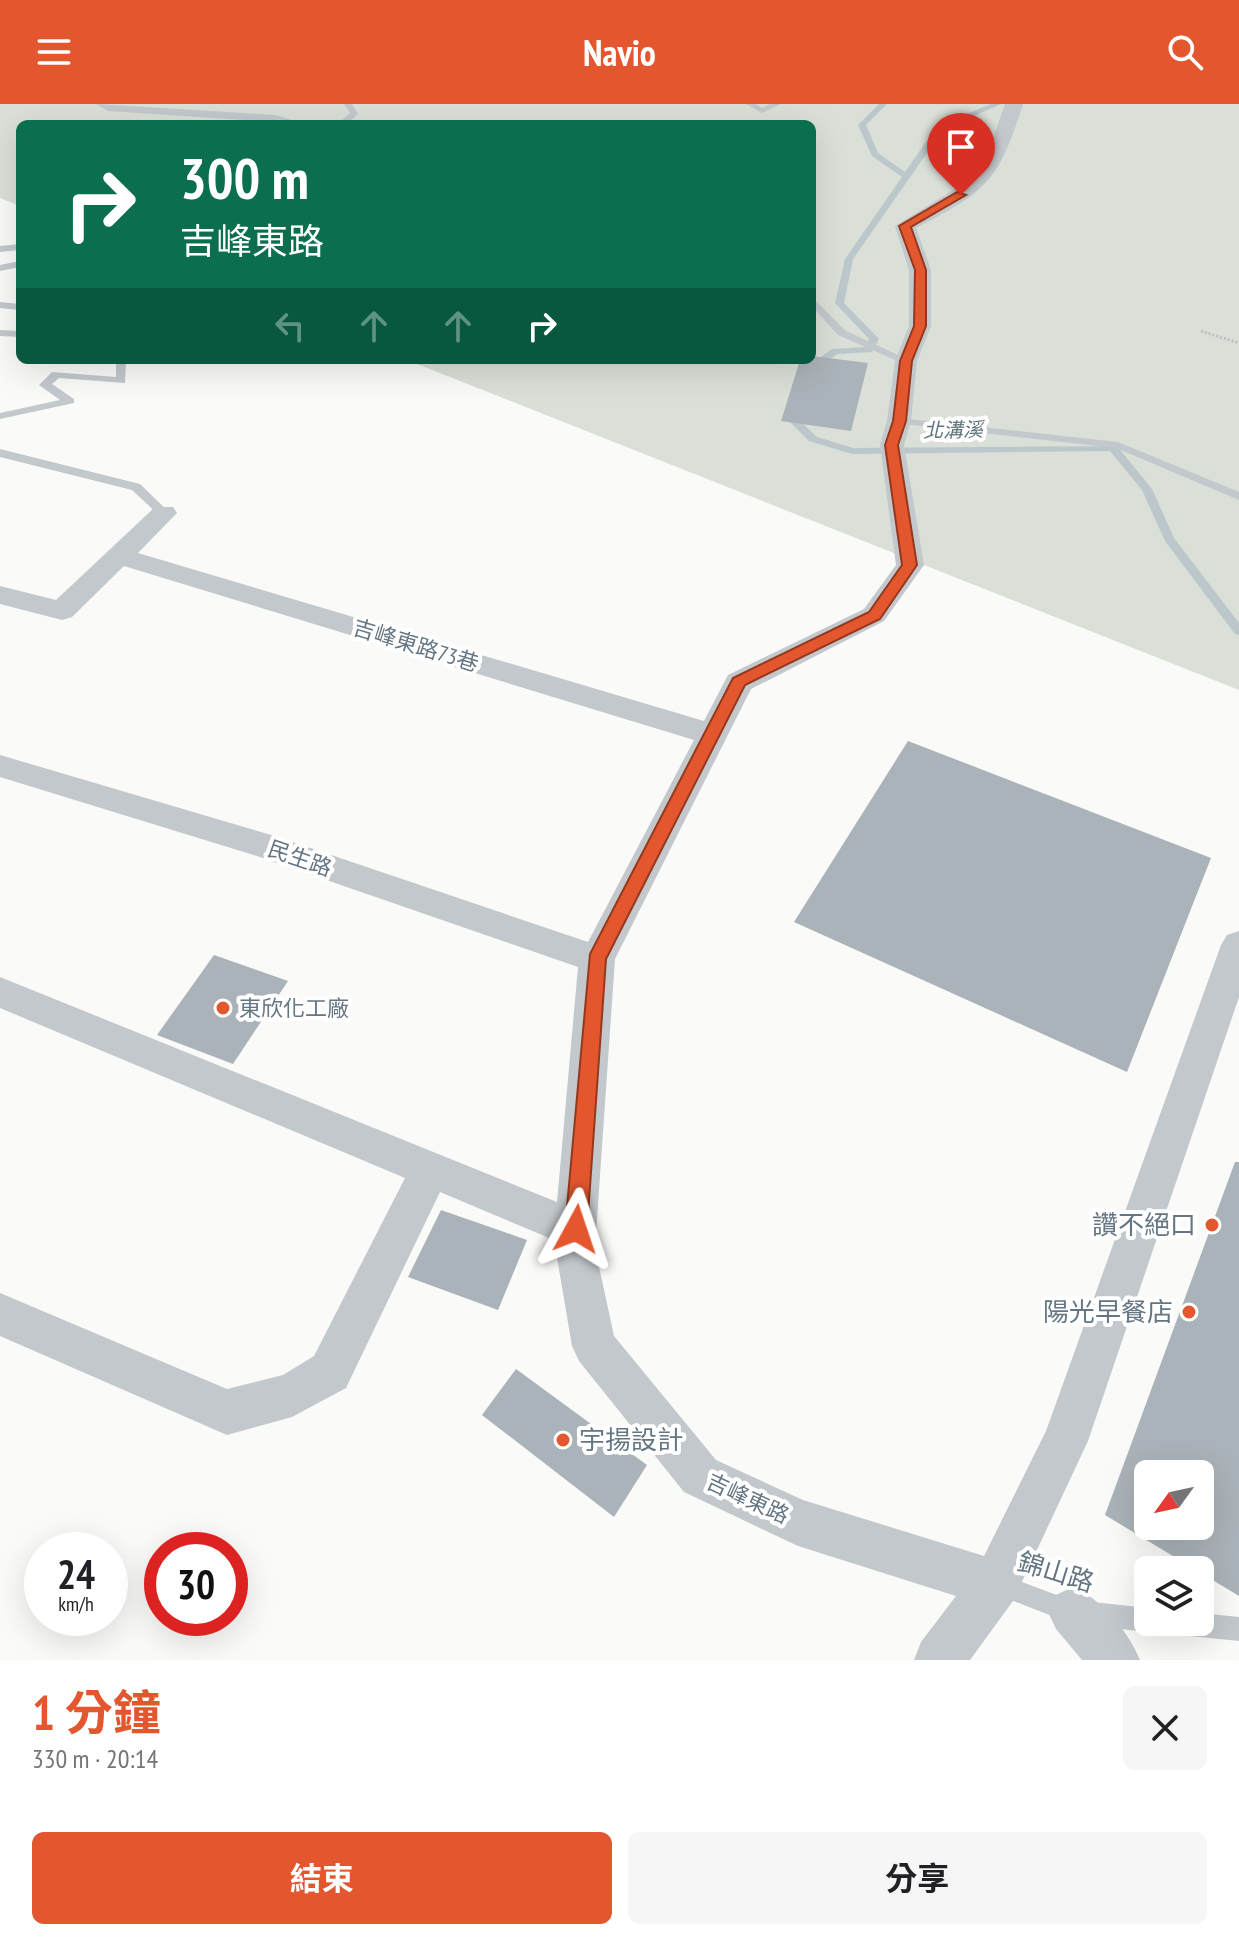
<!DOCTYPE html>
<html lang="zh-TW">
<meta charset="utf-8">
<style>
:root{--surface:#fff;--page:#f6f6f6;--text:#202124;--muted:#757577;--accent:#e4572e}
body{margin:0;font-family:"PT Sans Narrow","Noto Sans TC",sans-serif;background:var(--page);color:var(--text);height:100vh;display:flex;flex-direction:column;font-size:30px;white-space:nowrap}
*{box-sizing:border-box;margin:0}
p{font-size:26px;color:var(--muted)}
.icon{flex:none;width:44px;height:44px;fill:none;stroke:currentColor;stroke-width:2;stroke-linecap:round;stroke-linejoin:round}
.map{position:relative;height:1556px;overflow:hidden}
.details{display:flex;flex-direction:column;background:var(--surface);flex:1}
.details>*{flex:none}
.guide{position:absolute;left:16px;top:16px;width:800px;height:244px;border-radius:12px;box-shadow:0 8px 32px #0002;background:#0b6e4f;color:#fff;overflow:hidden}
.needle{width:52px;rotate:237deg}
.fabs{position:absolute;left:1134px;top:1356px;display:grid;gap:16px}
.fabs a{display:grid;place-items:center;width:80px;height:80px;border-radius:12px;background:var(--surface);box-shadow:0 8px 32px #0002;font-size:40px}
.speed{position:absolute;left:24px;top:1428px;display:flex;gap:16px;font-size:40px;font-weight:700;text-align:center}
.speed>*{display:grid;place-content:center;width:104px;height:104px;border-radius:50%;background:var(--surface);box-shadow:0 8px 32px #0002;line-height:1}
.speed small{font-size:20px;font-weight:400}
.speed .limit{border:12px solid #d22;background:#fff;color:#111}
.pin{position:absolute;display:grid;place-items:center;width:68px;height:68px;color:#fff;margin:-82px -34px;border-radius:50% 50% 50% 0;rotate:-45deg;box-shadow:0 0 8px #0007}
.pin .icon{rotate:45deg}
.me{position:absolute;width:88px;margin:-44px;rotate:5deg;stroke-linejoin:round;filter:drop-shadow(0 0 6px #0008)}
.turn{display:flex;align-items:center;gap:28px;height:168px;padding:0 32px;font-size:36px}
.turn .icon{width:104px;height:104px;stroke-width:2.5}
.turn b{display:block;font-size:56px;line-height:68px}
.lanes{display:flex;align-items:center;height:76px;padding:0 32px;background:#0003;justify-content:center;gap:40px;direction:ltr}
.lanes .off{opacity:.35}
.round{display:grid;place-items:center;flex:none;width:84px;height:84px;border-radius:12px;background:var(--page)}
.overview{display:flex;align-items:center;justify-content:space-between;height:136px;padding:0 32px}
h1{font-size:48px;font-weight:700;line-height:60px;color:var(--accent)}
.cta{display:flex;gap:16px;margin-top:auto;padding:16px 32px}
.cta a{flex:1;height:92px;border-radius:12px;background:var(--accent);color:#fff;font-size:32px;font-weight:700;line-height:92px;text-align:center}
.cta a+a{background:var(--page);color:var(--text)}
header{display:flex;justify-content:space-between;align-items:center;height:104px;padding:0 32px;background:var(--accent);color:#fff;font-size:36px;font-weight:700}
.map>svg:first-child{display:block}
</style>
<header><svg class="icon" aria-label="menu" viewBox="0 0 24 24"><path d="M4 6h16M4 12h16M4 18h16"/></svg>Navio<svg class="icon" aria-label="search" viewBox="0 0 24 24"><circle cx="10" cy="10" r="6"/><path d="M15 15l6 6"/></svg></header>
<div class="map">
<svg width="1239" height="1556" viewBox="0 0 1239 1556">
<rect width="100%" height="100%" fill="#fafaf8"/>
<!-- green -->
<path fill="#dadfd7" d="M0 0H1239V586L407 256H812V20H20V102L0 94Z"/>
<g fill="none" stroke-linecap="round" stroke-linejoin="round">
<!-- stream -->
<path fill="#bbc7cb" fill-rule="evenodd" d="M879 0H887L866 21 878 49 905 68 937 22 991 0H1001L943 26 853 155 844 199 879 235 872 248 837 250 813 267H807V263L832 245 866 243 869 235 835 199 845 155 902 73 872 52 858 21Z
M789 304H795L796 313 817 333 853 344 1117 342 1152 385 1174 434 1239 519V531L1235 530 1165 437 1142 386 1110 347 852 350 809 337 786 314Z"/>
</g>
<!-- building -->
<path fill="#aab3b9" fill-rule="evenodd" d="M812 252 868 259 851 327 781 317 800 256H812Z
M908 637 1211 754 1127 968 794 818Z
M214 851 288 877 233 960 157 931Z
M1235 1058H1239V1492L1105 1411ZM1148 1370H1200V1422H1148Z
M441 1106 527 1136 498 1206 408 1173Z
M516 1265 647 1361 614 1413 482 1311Z"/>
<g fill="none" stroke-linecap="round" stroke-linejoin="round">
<!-- path -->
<path stroke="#bbbfc2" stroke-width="3" stroke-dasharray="2 2" stroke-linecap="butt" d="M1201 227 1239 239"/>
<!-- lane -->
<path fill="#c3c8cc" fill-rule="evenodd" d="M96 0 275 11 306 20 108 7Z
M344 0H352L358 10 347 20H338L350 9Z
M746 0H756L762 4 770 0H781L762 9Z
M20 140V146L0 148V142Z
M20 157V163L0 167V161Z
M812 193 846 227 911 257 902 259 838 231 812 202Z
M0 198 20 200V206L0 204Z
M0 226 20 227V233L0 232Z
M116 256H126L125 279 59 274 52 280 74 295V299L0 315V309L60 296 39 281 52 268 116 273Z
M899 314 1118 338 1239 388V396L1116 344 895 319V315Z
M0 345 140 380 170 409 168 412H160L132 386 0 353Z
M998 1469 1078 1499 1082 1507 1078 1515 1070 1519 990 1488 987 1480 990 1472Z
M1093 1498 1148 1504V1518H1200V1509L1239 1513V1537L1170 1530 1162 1526 1159 1519 1156 1524 1148 1528 1093 1522 1085 1518 1081 1510 1085 1502Z"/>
<!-- street -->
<path fill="#c3c8cc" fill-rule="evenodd" d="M1005 0H1023C998 78 987 87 916 124L931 166V222L917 257 911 317 904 341 924 461 884 517 751 585 615 855 595 1144 614 1232 716 1356 803 1396 984 1452 1046 1327 1221 841 1227 831 1239 827V893L1088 1337 1013 1497 970 1556H914L921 1538 956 1492 798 1442 684 1388 579 1257 572 1242 554 1136 440 1088 346 1284 292 1313 227 1331 0 1232V1189L227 1285 283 1271 314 1252 405 1074 0 904V873L557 1098 578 863 257 752 0 673V651L278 733 588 838 694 636 124 462 72 513 62 516 0 500V482L56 496 155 403H173L177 409 138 449 704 617 728 571 864 505 896 461 880 341 887 317 895 257 909 222V166L895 122 971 75 989 46Z
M1073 1483C1102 1495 1128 1527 1140 1556H1082L1056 1525 1048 1508 1056 1491Z"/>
</g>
<!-- route -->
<path fill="#e4572e" stroke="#94391e" stroke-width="2" d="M957 88 966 91 911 123 926 166V222L912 257 906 317 898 341 917 461 880 515 745 581 606 855 587 1125 583 1132 576 1135 568 1132 565 1125 590 850 733 574 869 508 902 461 885 341 893 317 900 257 914 222 915 166 899 122Z"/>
<!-- markers -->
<g fill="#e4572e" stroke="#fff" stroke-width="3">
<circle cx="223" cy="904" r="8"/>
<circle cx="1212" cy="1121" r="8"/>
<circle cx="1189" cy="1208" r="8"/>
<circle cx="563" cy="1336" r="8"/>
</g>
<g text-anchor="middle" stroke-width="8" stroke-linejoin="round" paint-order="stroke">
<!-- far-water labels -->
<g font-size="20" font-style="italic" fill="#60757c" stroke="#fff">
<text transform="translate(953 326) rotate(-1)" y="7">北溝溪</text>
</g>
<!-- street labels -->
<g font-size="22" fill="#657683" stroke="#fff">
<text transform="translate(416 541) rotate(17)" y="8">吉峰東路73巷</text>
<text transform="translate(300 754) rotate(19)" y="8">民生路</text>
<text transform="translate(748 1394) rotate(25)" y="8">吉峰東路</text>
</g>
<!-- poi labels -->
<g font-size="22" fill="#657683" stroke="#fff" text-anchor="start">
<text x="239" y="912">東欣化工廠</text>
</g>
<!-- near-poi labels -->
<g font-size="26" fill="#657683" stroke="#fff" text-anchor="end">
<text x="1196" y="1130">讚不絕口</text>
<text x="1173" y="1217">陽光早餐店</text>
<text x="579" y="1345" text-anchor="start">宇揚設計</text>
</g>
<!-- near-street labels -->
<g font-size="26" fill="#657683" stroke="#fff">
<text transform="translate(1056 1468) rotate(17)" y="9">錦山路</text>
</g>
</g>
</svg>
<div class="fabs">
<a><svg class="needle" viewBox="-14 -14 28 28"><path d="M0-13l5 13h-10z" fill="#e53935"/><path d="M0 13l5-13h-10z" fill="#757577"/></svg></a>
<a><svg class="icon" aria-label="layers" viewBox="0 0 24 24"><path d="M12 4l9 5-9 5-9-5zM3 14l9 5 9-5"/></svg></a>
</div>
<div class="speed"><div>24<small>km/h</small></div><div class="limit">30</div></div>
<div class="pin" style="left:961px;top:91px;background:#d93025"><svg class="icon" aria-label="arrive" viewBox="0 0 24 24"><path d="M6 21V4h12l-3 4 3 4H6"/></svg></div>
<svg class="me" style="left:576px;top:1125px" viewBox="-20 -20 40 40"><path d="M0-17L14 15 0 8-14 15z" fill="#e4572e" stroke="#fff" stroke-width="4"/></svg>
<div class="guide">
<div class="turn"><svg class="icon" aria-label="right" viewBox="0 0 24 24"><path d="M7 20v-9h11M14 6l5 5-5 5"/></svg><div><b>300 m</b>吉峰東路</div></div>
<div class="lanes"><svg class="icon off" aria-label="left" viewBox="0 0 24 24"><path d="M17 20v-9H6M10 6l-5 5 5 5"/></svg><svg class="icon off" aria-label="ahead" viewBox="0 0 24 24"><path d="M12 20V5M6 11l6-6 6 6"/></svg><svg class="icon off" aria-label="ahead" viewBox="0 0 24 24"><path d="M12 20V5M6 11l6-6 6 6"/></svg><svg class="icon" aria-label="right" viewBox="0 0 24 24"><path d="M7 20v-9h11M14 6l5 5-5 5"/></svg></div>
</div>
</div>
<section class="details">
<div class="overview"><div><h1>1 分鐘</h1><p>330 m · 20:14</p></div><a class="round"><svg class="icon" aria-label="close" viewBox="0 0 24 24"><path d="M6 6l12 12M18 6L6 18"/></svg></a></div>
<div class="cta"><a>結束</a><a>分享</a></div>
</section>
